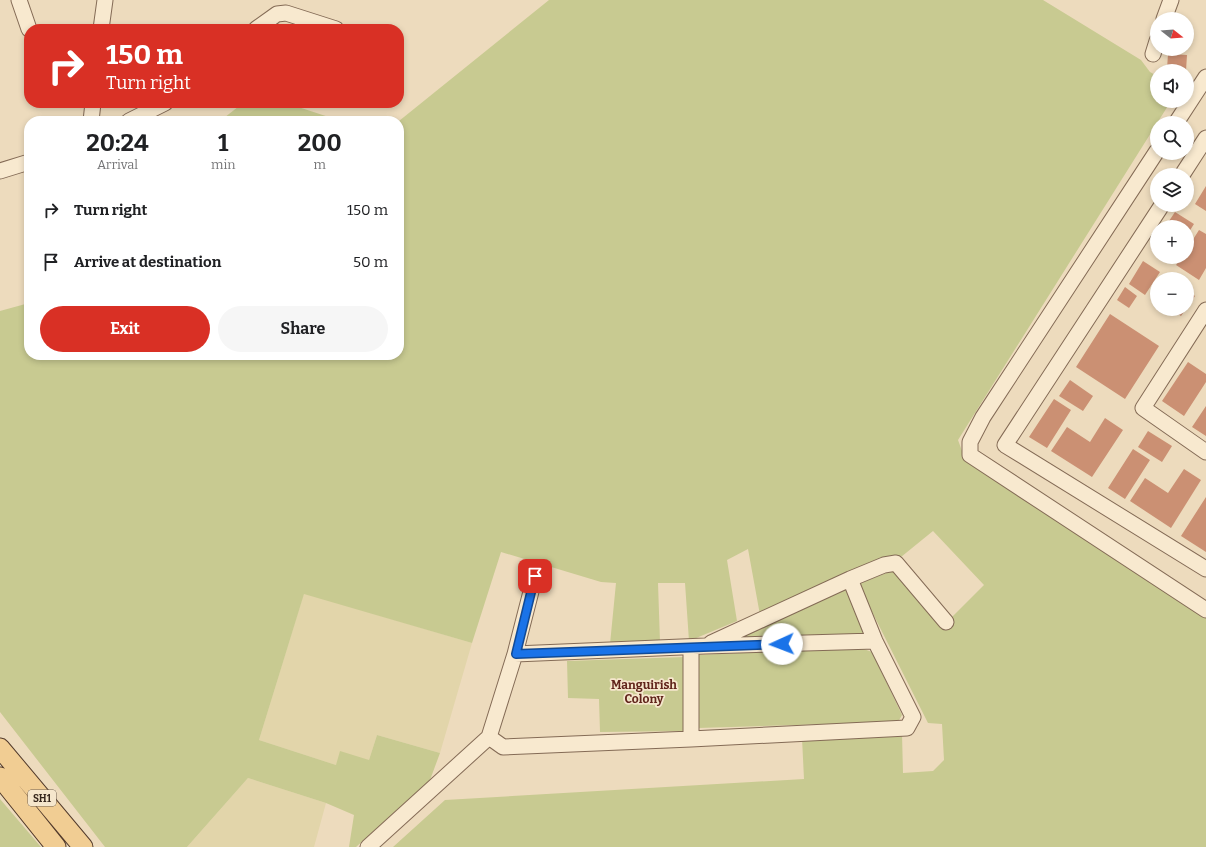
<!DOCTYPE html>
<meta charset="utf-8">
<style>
:root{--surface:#fff;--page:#f6f6f6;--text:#202124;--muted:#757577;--accent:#d93025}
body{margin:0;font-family:Bitter,serif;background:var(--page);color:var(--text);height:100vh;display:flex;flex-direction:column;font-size:15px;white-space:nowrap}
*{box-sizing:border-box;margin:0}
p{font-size:13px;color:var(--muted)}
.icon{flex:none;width:22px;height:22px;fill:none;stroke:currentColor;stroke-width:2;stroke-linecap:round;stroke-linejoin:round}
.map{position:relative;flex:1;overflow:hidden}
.side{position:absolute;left:24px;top:116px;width:380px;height:244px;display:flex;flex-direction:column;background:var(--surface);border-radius:16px;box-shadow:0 2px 6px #0003}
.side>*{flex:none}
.guide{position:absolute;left:24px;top:24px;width:380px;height:84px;border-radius:16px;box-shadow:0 2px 6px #0003;background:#d93025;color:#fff;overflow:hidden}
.needle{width:26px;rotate:107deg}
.controls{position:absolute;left:1150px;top:12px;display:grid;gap:8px}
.controls a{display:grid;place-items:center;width:44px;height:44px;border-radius:50%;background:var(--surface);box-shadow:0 2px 6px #0003;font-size:20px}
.pin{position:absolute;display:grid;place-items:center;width:34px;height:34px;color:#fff;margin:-17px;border-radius:8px;box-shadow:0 2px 6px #0006}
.me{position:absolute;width:44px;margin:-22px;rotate:268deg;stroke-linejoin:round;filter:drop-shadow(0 0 3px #0008)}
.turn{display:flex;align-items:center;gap:14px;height:84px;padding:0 16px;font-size:18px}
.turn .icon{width:52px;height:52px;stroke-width:2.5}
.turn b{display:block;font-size:28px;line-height:34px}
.eta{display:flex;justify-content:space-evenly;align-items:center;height:68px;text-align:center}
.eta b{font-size:24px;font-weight:700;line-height:28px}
.action{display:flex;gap:8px;margin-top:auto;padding:8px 16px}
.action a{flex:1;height:46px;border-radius:24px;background:var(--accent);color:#fff;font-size:16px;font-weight:700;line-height:46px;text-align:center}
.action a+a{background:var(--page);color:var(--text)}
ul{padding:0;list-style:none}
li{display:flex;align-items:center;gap:12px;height:52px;padding:0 16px}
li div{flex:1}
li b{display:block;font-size:15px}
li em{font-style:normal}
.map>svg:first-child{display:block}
</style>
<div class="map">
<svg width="1206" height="847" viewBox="0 0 1206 847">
<rect width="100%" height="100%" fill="#eddbbd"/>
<!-- farmland -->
<path fill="#e2d5aa" d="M304 593 472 643 440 753 377 735 369 760 336 765 259 740Z
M248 778 326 803 314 847H187Z"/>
<!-- green -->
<path fill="#c8ca91" d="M549 0H1043L1141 60 1150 72 1157 76V101H1171L958 440 965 459 1206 618V847H393L445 800 804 779 802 738 902 734 903 773 933 771 944 760 942 724 928 723 858 584 897 569 943 626 984 585 933 531 901 557 883 559 760 615 748 549 727 560 737 621 689 641 685 583H658L660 642 610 644 616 583 601 582 501 552 472 643 304 594 259 740 336 765 340 751 369 760 377 735 440 753 430 780 356 847H349L354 815 326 803 248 778 187 847H105L0 712V311L29 303V355H399V121Z
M243 103H286L341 121H220Z
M845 588 868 637 731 641Z
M861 648 872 652 902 715 898 722 698 728 696 655Z
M685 657 687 731 600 732 599 699 568 698 567 661Z
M0 799 41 847H0Z"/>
<!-- building -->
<path fill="#cb9073" d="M1168 54 1187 55 1186 71 1167 69Z
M1206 186V211L1195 204Z
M1175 212 1194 224 1187 235V227H1165Z
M1199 230 1206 234V268L1199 280 1176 265 1182 257H1187V249Z
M1157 240V253L1151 249Z
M1164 257H1172L1170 261Z
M1143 261 1160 272 1145 295 1129 284Z
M1125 287 1137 296 1129 308 1117 300Z
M1157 290V300L1152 297Z
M1187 290 1195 296 1187 308Z
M1170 309H1186L1181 316Z
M1110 314 1159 346 1125 399 1076 367Z
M1188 362 1206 374V382L1184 416 1162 401Z
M1070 380 1093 396 1083 411 1059 396Z
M1054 399 1071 410 1047 448 1029 437Z
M1206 406V436L1192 427Z
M1105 418 1123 430 1092 477 1051 451 1067 427 1090 442Z
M1148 431 1172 446 1162 462 1138 447Z
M1133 449 1150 460 1125 499 1108 488Z
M1184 469 1201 480 1171 528 1130 501 1145 478 1168 493Z
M1206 497V552L1181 536Z"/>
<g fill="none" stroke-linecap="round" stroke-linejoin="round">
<defs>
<path id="minor" d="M19 0 29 29
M1164 19 1171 0
M101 29 105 0
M256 29 277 14 286 13 336 29
M1153 54 1157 41
M91 121 93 103
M129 121 165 103
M1176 123 1206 77
M1157 151 983 417 970 442V455L1206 610
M0 171 29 162
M1182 175 1206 138
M1162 205 1005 445 1206 569
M1206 310 1143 408 1206 452
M711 643 850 579 884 565 896 563 946 622
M691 647V739
M515 654 535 576
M489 737 503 747 691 739 907 728 913 717 875 641 850 579
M368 847 489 737 515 654 705 646 875 641"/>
<path id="major" d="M0 748 83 847
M0 777 56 847"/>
</defs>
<!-- minor casing -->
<use href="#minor" stroke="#846b56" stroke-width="17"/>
<!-- major casing -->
<use href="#major" stroke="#523a2b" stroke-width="21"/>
<!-- minor -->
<use href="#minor" stroke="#f8e9cf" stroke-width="15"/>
<!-- major -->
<use href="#major" stroke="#f1cd93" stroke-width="19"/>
</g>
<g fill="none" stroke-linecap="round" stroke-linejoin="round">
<defs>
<path id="route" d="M535 576 516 654 782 644"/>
</defs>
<!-- route casing -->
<use href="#route" stroke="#114b97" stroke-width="10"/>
<!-- route -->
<use href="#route" stroke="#1a73e8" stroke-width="7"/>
</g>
<g text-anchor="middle" stroke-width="3.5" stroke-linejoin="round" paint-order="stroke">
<!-- shield labels -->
<rect fill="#f5e6cc" stroke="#6e5f50" stroke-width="1" x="28" y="790" width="28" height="16" rx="3"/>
<g font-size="10" font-weight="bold" fill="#34251b">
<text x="42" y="802">SH1</text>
</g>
<!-- neighbourhood labels -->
<g font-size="12" font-weight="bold" fill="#60241b" stroke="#f5e6cc">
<text x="644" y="689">Manguirish<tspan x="644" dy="14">Colony</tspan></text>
</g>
</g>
</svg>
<div class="controls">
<a><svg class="needle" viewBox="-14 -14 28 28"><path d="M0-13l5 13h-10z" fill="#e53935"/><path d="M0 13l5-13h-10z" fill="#757577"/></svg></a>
<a><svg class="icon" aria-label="sound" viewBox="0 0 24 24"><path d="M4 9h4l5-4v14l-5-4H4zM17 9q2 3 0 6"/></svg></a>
<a><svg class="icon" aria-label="search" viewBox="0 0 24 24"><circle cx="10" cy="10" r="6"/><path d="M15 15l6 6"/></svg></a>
<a><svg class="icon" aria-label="layers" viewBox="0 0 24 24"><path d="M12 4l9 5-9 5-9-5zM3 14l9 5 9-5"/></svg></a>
<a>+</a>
<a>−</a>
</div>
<div class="pin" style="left:535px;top:576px;background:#d93025"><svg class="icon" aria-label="arrive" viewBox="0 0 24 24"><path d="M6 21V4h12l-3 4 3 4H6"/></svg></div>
<svg class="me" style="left:782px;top:644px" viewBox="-20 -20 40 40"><circle r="19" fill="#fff"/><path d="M0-13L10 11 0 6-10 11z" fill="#1a73e8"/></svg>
<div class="guide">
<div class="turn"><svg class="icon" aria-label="right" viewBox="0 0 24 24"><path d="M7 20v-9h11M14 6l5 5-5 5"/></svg><div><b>150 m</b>Turn right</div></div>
</div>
<section class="side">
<div class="eta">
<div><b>20:24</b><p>Arrival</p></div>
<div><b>1</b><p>min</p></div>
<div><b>200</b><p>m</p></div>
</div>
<ul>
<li><svg class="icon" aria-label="right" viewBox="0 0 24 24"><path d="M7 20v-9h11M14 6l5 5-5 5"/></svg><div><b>Turn right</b></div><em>150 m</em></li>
<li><svg class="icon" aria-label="arrive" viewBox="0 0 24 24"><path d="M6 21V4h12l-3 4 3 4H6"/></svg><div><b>Arrive at destination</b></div><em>50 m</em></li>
</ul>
<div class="action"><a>Exit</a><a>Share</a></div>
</section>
</div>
